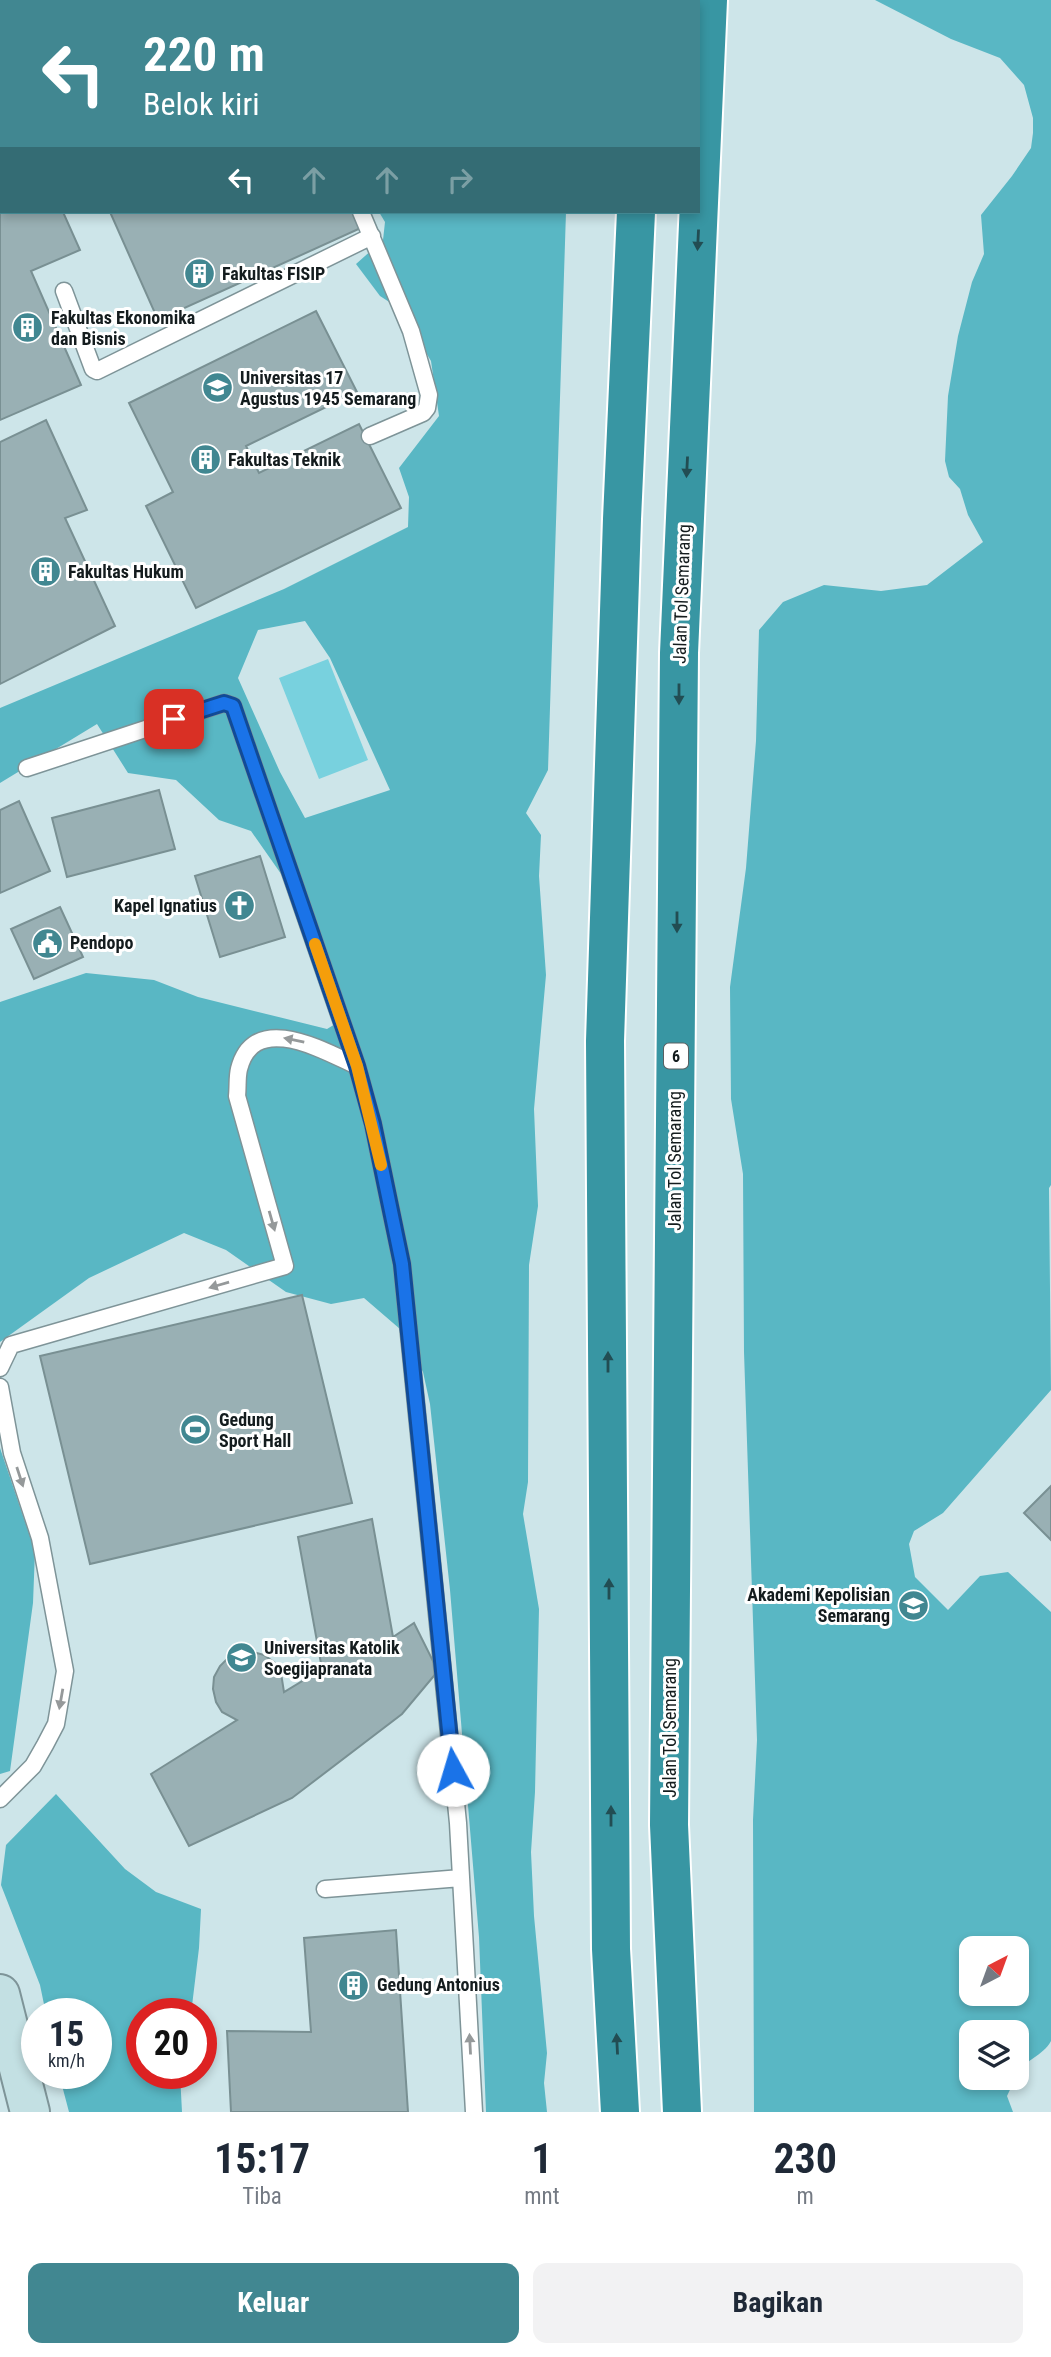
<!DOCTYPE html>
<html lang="id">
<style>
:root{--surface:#fff;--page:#f2f2f3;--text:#1f2937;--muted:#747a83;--accent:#418791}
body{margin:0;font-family:"Roboto Condensed",sans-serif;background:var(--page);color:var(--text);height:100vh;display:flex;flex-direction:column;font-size:26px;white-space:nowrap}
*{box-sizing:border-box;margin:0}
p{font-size:23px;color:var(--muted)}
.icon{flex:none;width:38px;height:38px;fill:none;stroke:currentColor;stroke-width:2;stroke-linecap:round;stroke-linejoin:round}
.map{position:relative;height:2112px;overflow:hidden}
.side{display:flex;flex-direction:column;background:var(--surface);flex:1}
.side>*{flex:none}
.top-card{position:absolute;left:0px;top:0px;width:700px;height:214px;box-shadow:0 4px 10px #0003;background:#418791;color:#fff;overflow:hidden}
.needle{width:46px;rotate:41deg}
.fabs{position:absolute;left:959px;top:1936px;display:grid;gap:14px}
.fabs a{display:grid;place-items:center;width:70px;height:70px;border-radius:14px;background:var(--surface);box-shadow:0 4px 10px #0003;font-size:35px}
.speed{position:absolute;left:21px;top:1998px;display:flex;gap:14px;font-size:35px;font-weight:700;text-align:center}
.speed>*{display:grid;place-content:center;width:91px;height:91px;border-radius:50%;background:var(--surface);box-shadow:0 4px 10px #0003;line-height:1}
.speed small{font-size:18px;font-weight:400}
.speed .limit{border:10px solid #d22;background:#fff;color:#111}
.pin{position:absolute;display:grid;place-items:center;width:60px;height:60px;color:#fff;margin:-30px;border-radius:14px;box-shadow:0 4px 10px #0006}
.me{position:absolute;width:77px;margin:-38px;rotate:354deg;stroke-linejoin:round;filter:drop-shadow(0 0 5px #0008)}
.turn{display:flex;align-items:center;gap:24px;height:147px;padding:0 28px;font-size:32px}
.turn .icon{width:91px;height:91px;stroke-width:2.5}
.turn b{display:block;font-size:49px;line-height:60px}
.lanes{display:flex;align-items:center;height:66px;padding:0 28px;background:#0003;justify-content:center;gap:35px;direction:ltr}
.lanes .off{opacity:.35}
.eta{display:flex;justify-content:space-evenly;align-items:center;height:119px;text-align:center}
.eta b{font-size:42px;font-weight:700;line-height:49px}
.cta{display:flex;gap:14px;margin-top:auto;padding:14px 28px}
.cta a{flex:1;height:80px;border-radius:14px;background:var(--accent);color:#fff;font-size:28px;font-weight:700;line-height:80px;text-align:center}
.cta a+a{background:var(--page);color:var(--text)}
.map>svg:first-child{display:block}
</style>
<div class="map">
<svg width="1051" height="2112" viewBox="0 0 1051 2112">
<rect width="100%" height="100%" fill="#cde5e9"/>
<!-- green -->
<path fill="#78d1de" d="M328 659 368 760 319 779 279 678Z"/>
<!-- forest -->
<path fill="#59b7c4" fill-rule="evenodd" d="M147 0H577V2H147Z
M875 0H1051V1185L1049 1188 1051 1390 943 1513 914 1531 909 1544 915 1577 948 1610 980 1576 1008 1572 1051 1612V2041C1043 2056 1024 2060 1017 2075V2032H971V2077H1016L1007 2096 1013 2112H754L753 1820 757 1740 744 1352 743 1174 731 1099 730 987 746 868 756 741 759 630 783 602 824 585 881 591 927 585 983 542 968 515 960 489 949 477 945 461 948 396 958 336 972 282 984 254 981 215 1012 176 1031 148 1033 133V118L1024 85 1000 58 951 39ZM971 1948H1017V1993H971Z
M379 212H566L548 770 526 813 541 835 539 876 546 975 534 1109 538 1206 529 1265 528 1482 523 1514 539 1609 535 1792 531 1852 534 1916 547 2053 544 2083 547 2112H486L479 1937 450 1590 430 1404 423 1372 400 1329 364 1298 331 1304 286 1292 226 1250 184 1233 89 1278 0 1342V1002L86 973 154 980 198 997 327 1029 345 1018 293 891 251 831 219 820 176 780 128 773 97 724 0 783V708L284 589 408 527 409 497 399 468 439 416 431 361 400 309 380 296 356 264 383 240 385 222ZM305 621 330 658 390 790 305 818 280 772 238 678 258 630Z
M0 1448 35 1551 33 1603 10 1771 0 1774Z
M56 1794 125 1869 156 1892 201 1909 199 1948 191 2014H142V2074H180L182 2112H69L59 2074H96V2014H46L40 1985 1 1885 6 1845Z"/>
<!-- building -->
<path fill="#99b0b4" stroke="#799093" stroke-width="2" d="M0 161H2V212H63L80 250 31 271 81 385 0 420Z
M110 212H356L363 227 158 320Z
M316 311 357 392 246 446 259 473 359 424 401 508 196 608 146 506 173 492 129 403Z
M46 420 87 510 65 518 115 626 0 684V442Z
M159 790 175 849 67 877 52 818Z
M19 801 50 871 0 893V810Z
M260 856 285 937 220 957 195 876Z
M60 907 83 957 34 979 11 929Z
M302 1295 352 1503 90 1564 40 1356Z
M1051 1486V1540L1024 1513Z
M372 1519 393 1637 414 1623 438 1671 402 1714 292 1798 189 1846 151 1774 237 1720 222 1712 216 1702 213 1689 214 1677 220 1666 229 1657 240 1652H253L264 1655 275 1663 281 1673 284 1692 322 1669 298 1537Z
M396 1930 408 2112H231L227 2031 311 2032 304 1938Z"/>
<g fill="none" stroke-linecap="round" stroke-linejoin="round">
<defs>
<path id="service" d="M0 109 2 108
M361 212 411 331 429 395 427 408 423 413 370 436
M64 291 93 369 97 371 372 236
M27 768 224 703 233 706 357 1066 373 1124 402 1264 458 1823 474 2112
M0 1368 11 1345 285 1266 237 1096C238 1087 237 1077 239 1069 254 1010 324 1051 357 1066
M0 1387 12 1453 40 1538 65 1671 56 1724 45 1745 33 1766 0 1799
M325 1889 461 1878"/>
<path id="secondary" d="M0 1994 30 2112"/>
<path id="motorway" d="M645 0V2
M620 2112 611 1949 605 1041 622 519 636 212
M682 2112 669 1825 679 653 708 0"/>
</defs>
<!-- service casing -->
<use href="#service" stroke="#7e9498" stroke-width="19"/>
<!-- secondary casing -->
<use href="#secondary" stroke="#7e9498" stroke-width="42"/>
<!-- motorway casing -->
<use href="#motorway" stroke="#fff" stroke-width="42"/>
<!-- service -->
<use href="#service" stroke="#fff" stroke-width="16"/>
<!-- secondary -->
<use href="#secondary" stroke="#c3e0e3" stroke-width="38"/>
<!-- motorway -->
<use href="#motorway" stroke="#3896a3" stroke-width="38"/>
</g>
<!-- one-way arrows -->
<defs><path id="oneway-solid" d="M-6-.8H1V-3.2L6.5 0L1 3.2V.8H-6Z" transform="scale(1.75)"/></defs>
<g fill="#224d53">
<use href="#oneway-solid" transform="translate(698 240) rotate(93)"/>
<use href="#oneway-solid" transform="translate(687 467) rotate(93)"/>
<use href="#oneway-solid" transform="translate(679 694) rotate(90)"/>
<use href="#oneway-solid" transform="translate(677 922) rotate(90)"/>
<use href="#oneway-solid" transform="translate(608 1362) rotate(-90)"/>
<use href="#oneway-solid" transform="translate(609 1589) rotate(-90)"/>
<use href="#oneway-solid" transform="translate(611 1816) rotate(-90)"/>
<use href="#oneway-solid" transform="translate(617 2044) rotate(-93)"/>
</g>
<g fill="#95999a">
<use href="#oneway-solid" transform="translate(294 1040) rotate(-168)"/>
<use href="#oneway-solid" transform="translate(272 1221) rotate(74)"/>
<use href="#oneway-solid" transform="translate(219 1285) rotate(164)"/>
<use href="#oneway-solid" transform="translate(20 1477) rotate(72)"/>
<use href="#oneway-solid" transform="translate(61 1699) rotate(100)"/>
<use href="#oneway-solid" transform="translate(470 2044) rotate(-93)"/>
</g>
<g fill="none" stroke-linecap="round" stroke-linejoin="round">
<defs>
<path id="route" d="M174 719 224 703 233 706 357 1066 373 1124 402 1264 453 1770"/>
</defs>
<!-- route casing -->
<use href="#route" stroke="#114b97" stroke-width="18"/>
<!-- route -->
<use href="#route" stroke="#1a73e8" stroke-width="12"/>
<!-- slow -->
<path stroke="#f59e0b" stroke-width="12" d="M315 944 357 1066 381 1165"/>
</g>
<!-- icons -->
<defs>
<symbol id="building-disc" viewBox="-11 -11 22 22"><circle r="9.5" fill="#418791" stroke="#fff"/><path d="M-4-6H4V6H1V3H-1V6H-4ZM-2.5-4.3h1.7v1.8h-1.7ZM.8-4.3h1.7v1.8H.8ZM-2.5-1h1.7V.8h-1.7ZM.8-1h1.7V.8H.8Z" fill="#fff"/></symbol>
<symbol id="university-disc" viewBox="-11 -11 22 22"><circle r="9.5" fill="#418791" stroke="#fff"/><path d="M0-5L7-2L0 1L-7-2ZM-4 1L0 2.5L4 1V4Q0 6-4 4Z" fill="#fff"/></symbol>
<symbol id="church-disc" viewBox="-11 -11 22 22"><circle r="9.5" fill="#418791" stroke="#fff"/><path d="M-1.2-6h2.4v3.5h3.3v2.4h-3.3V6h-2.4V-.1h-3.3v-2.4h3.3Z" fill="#fff"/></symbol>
<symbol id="civic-disc" viewBox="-11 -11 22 22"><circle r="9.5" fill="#418791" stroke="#fff"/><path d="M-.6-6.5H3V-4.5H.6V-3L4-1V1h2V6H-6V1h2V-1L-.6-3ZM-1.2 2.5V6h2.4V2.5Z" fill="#fff"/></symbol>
<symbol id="stadium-disc" viewBox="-11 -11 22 22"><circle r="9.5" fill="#418791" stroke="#fff"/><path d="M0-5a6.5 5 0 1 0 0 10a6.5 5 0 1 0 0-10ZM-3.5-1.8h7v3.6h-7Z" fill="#fff"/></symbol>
</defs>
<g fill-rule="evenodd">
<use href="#building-disc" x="182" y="256" width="35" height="35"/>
<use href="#building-disc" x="10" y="310" width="35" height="35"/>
<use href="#university-disc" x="200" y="370" width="35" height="35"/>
<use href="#building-disc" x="188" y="442" width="35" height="35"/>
<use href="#building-disc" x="28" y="554" width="35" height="35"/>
<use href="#church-disc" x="222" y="888" width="35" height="35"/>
<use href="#civic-disc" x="30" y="926" width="35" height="35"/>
<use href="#stadium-disc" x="178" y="1412" width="35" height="35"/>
<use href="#university-disc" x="896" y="1588" width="35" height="35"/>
<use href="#university-disc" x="224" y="1640" width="35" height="35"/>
<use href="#building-disc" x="336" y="1968" width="35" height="35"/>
</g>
<g text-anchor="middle" stroke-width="6" stroke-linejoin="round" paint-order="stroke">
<!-- shield labels -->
<rect fill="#fff" stroke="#5a6062" stroke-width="2" x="664" y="1043.5" width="24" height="25" rx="5"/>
<g font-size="16" font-weight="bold" fill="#141c1e">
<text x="676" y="1062">6</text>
</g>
<!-- poi labels -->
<g font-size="18" font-weight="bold" fill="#141c1e" stroke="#fff" text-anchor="start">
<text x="222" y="280">Fakultas FISIP</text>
<text x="51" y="324">Fakultas Ekonomika<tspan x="51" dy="21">dan Bisnis</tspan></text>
<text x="240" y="384">Universitas 17<tspan x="240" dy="21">Agustus 1945 Semarang</tspan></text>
<text x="228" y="466">Fakultas Teknik</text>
<text x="68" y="578">Fakultas Hukum</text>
<text x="217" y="912" text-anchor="end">Kapel Ignatius</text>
<text x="70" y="949">Pendopo</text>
<text x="219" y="1426">Gedung<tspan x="219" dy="21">Sport Hall</tspan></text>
<text x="890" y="1601" text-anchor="end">Akademi Kepolisian<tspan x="890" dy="21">Semarang</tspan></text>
<text x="264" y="1654">Universitas Katolik<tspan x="264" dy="21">Soegijapranata</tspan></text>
<text x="377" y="1991">Gedung Antonius</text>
</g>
<!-- street labels -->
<g font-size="18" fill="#141c1e" stroke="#fff">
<text transform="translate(682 594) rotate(-88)" y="6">Jalan Tol Semarang</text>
<text transform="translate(675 1161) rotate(-90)" y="6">Jalan Tol Semarang</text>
<text transform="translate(670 1728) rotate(-90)" y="6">Jalan Tol Semarang</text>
</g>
</g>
</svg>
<div class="fabs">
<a><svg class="needle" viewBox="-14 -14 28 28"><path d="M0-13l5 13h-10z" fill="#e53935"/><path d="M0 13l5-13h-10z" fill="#747a83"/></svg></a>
<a><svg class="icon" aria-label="layers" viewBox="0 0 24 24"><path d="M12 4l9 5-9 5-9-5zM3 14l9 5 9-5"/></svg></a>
</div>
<div class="speed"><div>15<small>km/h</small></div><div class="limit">20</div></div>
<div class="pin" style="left:174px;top:719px;background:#d93025"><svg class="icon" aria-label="arrive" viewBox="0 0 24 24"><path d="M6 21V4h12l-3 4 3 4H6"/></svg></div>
<svg class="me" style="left:453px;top:1770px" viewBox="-20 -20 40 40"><circle r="19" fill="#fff"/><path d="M0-13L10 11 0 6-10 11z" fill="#1a73e8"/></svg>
<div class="top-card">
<div class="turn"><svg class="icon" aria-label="left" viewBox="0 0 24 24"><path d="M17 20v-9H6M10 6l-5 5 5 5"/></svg><div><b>220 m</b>Belok kiri</div></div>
<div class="lanes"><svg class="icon" aria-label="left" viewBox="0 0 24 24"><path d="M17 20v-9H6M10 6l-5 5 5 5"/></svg><svg class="icon off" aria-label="ahead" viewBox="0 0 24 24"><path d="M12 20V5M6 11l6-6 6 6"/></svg><svg class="icon off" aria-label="ahead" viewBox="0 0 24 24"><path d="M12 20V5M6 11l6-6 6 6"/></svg><svg class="icon off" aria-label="right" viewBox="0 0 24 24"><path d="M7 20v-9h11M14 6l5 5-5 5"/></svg></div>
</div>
</div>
<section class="side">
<div class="eta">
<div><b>15:17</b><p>Tiba</p></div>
<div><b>1</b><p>mnt</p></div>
<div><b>230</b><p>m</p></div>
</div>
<div class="cta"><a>Keluar</a><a>Bagikan</a></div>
</section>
